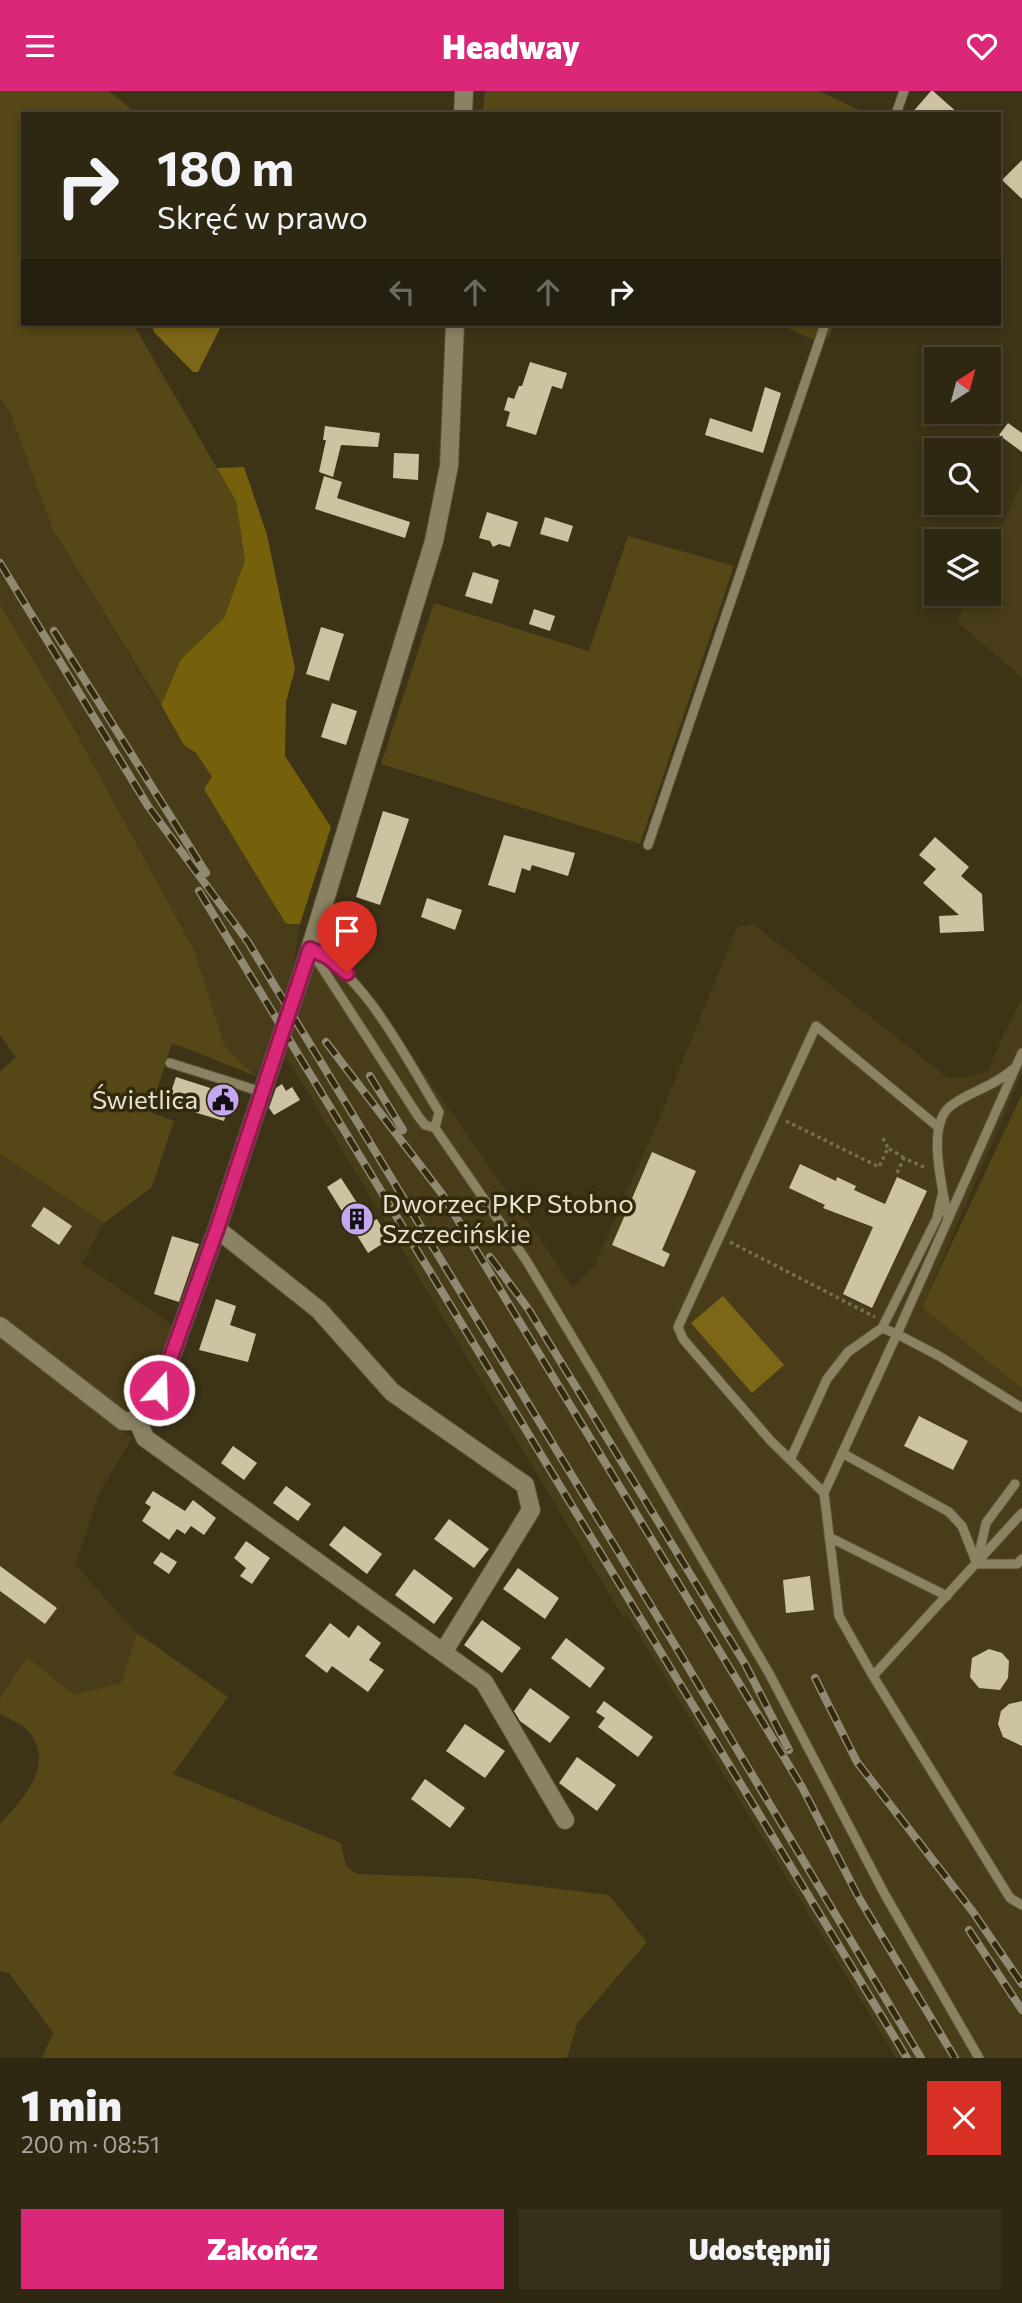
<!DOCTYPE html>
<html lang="pl">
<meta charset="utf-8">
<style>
:root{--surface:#2e2712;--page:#362f1b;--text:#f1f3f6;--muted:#a7a59f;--line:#494432;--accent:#db2777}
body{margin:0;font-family:Commissioner,sans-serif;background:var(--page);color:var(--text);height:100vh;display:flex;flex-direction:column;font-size:26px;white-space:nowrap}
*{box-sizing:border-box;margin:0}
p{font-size:23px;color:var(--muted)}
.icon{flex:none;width:38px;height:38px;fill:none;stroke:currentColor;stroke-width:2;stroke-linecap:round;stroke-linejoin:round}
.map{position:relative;height:1967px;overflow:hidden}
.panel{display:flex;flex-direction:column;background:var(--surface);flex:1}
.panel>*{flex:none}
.guide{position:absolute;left:21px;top:21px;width:980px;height:214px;border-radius:0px;box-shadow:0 4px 10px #0003,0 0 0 2px var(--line);background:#2e2712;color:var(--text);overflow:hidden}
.needle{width:46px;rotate:36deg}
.tools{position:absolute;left:924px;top:256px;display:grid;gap:14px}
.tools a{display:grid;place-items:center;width:77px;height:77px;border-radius:0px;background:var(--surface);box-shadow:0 4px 10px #0003,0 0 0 2px var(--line);font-size:35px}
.pin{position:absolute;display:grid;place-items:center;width:60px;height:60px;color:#fff;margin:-72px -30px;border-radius:50% 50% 50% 0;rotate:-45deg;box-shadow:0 0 7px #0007}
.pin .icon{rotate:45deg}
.me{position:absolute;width:77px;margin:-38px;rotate:20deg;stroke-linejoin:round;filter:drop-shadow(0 0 5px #0008)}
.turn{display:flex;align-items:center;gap:24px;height:147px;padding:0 21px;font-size:32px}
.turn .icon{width:91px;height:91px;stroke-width:2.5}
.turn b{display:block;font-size:49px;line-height:60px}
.lanes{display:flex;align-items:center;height:66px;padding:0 21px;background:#0003;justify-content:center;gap:35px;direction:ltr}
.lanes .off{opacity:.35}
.round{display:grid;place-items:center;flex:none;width:74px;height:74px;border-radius:0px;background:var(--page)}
.summary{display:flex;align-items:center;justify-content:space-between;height:119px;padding:0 21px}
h1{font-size:42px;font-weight:800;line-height:52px}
.action{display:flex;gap:14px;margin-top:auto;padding:14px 21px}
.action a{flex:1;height:80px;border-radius:0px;background:var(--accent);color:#fff;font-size:28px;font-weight:800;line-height:80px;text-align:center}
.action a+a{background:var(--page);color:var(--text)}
header{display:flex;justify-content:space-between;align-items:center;height:91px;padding:0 21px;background:var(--accent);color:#fff;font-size:32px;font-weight:800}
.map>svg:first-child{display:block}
</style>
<header><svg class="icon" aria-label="menu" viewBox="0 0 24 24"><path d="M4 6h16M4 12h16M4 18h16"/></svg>Headway<svg class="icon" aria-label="heart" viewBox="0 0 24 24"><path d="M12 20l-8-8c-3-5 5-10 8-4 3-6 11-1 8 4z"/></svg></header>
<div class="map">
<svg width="1022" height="1967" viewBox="0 0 1022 1967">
<rect width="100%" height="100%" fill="#3d3418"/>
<!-- built -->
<path fill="#483d18" d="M0 307 9 319 53 439 184 654 196 662 212 686 205 698 286 833H300L293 877 256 985 225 956 195 861 72 634 0 514Z
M1022 391V587L957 530 970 502H989V463Z
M753 833 948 987H964L987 980 1022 906V982L922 1216 1022 1298V1967H896L627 1524 623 1526 282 959 322 835 573 1196 594 1175 655 1038 737 836Z
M0 1063 104 1132 82 1172 175 1236 142 1313 124 1322 0 1228Z
M0 1244 132 1347 100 1401 75 1474 137 1542 121 1592 74 1604 0 1607Z"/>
<!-- green -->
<path fill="#554716" d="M0 0H109L137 23H23V233H138L136 238 236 410 245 469 224 527 181 568 161 614 53 439 9 319 0 307Z
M485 0H819L867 23H483Z
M779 233H834L829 246 812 248Z
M628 445 734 475 640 753 381 673 434 512 589 560Z
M0 514 72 634 195 861 225 956 256 985 172 952 150 1021 174 1030 152 1096 104 1132 0 1063V981L16 966 0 944Z
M1022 1003V1298L922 1216Z
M137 1542 228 1606 173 1683 341 1752 346 1775 357 1783 469 1787 609 1804 647 1851 577 1933 567 1967H42L53 1942 9 1882 0 1880V1733C22 1708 56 1675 29 1641 23 1633 9 1628 0 1623V1607L27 1566 74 1604 121 1592Z"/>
<!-- forest -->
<path fill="#75600c" d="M244 376 267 444 295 578 286 611 285 665 331 736 300 833H286L204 698 212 686 196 662 184 654 161 614 181 568 224 527 245 469 236 410 217 377Z"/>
<!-- water -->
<path fill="#7c6718" d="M151 233H222L198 281H193L154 241Z
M723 1205 784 1274 752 1302 691 1232Z"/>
<!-- building -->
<path fill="#cdc3a2" d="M931 0H933L959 23H911Z
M1022 69V108L1002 89Z
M530 271 567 282 562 298 552 295 536 344 506 335 510 321 504 319 508 306 514 308 519 295H522Z
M765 296 781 302 763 362 705 344 710 327 752 341Z
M1008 332 1022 342V361L999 344Z
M325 335 380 342 378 356 341 354 333 386 319 381 326 349H323Z
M394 362 419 363 418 389 393 387Z
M324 385 342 391 337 407 410 431 405 447 315 418Z
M487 421 518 431 510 456 499 453 493 456 490 450 479 447Z
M545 426 573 435 568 451 540 443Z
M473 481 499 489 492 513 465 505Z
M534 518 555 525 550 540 529 533Z
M321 536 344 543 329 590 306 583Z
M332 612 357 620 346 654 321 646Z
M383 720 409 728 380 814 356 806Z
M504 744 575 762 568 785 532 774 530 780 522 777 515 802 488 794Z
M935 746 969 776 961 785 982 803 984 840 940 842 939 825 959 824 923 792 936 778 919 764Z
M427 807 462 819 455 839 421 826Z
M176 986 232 1004 224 1030 167 1013Z
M282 993 286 1000 292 996 300 1009 274 1024 269 1017 276 997Z
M652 1061 696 1080 662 1159 670 1163 664 1176 612 1154Z
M800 1073 836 1090 837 1086 856 1095 854 1099 885 1113 897 1086 927 1100 872 1217 843 1203 873 1136 823 1117 825 1114 789 1097Z
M341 1087 370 1132 377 1128 387 1146 381 1150 382 1153 368 1162 327 1096Z
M44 1116 72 1135 59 1154 31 1135Z
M172 1145 199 1153 179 1211 154 1203Z
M216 1208 236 1215 230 1234 256 1243 248 1271 199 1259Z
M919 1325 968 1350 953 1379 904 1355Z
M233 1355 257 1372 244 1389 221 1372Z
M286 1395 311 1413 298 1430 273 1412Z
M153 1400 185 1420 193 1409 216 1427 204 1444 191 1435 185 1443 177 1438 169 1449 142 1430 151 1416 145 1412Z
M449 1428 489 1458 474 1477 434 1448Z
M344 1435 382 1463 367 1483 329 1454Z
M246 1450 270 1467 252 1493 240 1485 246 1477 234 1467Z
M161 1461 177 1471 169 1483 153 1472Z
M0 1475 57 1517 45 1533 0 1500Z
M518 1477 559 1507 545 1528 503 1498Z
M414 1478 453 1507 434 1533 395 1504Z
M810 1485 814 1519 786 1522 783 1489Z
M482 1529 521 1557 502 1582 464 1554Z
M330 1532 349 1547 358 1534 381 1552 369 1569 384 1579 368 1601 332 1575 327 1582 305 1565Z
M566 1547 605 1577 590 1597 551 1567Z
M989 1558 1002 1562 1009 1570 1008 1587 1000 1599 979 1597 970 1586 972 1567Z
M530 1597 570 1626 550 1652 520 1630 514 1620Z
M604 1610 653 1646 638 1666 598 1636 605 1627 596 1621Z
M1022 1610V1655L1003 1646 998 1633 1001 1620 1009 1613Z
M465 1633 505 1660 485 1687 446 1660Z
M577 1666 616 1694 597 1720 559 1692Z
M425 1688 465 1717 450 1737 411 1708Z"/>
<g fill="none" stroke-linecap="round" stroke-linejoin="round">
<defs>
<path id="service" d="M896 23 904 0
M648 754 825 233
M310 858C364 881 408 971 439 1021L435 1037 425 1034 418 1025Z
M170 972 262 1001
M435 1037 526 1169 595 1284 770 1584 884 1802 979 1967
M948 1129C944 1100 924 1033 952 1014 971 1000 995 995 1013 978
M882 1237 937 1127 942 1104
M842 1362 949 1421 962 1435 977 1473
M790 1369 827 1288 848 1261 882 1237 897 1243 1022 962
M824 1402 897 1243 939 1265 1022 1317
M1022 1422 873 1585 1010 1807 1022 1814
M829 1446 947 1505
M977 1472 986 1432 1015 1393
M977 1473H1017L1022 1468
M873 1585 839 1525 824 1402 770 1349 683 1248 678 1236 816 935 937 1035"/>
<path id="minor" d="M463 23 464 0
M217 1138 319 1219 392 1301 525 1394 531 1419 444 1560
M0 1235 123 1330H138L149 1319 159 1299 217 1138 310 858 434 450 449 375 455 233
M138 1330 145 1347 484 1591 565 1729"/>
</defs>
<!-- service casing -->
<use href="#service" stroke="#564f36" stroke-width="11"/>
<!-- minor casing -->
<use href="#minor" stroke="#564f36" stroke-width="20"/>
<!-- path -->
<path stroke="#756e56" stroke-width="3.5" stroke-dasharray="3.5 3.5" stroke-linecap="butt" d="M786 1030 879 1076 888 1057 903 1066
M883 1047 888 1057
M897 1082 904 1067 926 1077
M730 1151 875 1226"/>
<!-- service -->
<use href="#service" stroke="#8b8263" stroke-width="9"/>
<!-- minor -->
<use href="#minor" stroke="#8b8263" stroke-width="18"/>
<defs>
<path id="rail" d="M0 472 148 715 248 851 676 1556 921 1967
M54 540 206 782
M199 800 907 1967
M326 951 442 1103 802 1696 859 1807 955 1967
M370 985 403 1039
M490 1166 529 1219 745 1573 789 1659
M815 1587 857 1671 973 1821 1022 1893
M969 1839 1022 1919"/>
</defs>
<!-- rail casing -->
<use href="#rail" stroke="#908973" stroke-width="8"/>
<!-- rail -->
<use href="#rail" stroke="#332a0d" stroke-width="5" stroke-dasharray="16" stroke-linecap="butt"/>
</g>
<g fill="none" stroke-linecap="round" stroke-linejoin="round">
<defs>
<path id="route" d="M159 1299 217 1138 310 858 328 866 347 882"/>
</defs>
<!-- route casing -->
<use href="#route" stroke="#8e194d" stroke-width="18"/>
<!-- route -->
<use href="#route" stroke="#db2777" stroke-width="12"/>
</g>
<!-- icons -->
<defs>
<symbol id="civic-disc" viewBox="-11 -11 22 22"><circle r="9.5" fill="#c5a6f0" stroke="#332a0d"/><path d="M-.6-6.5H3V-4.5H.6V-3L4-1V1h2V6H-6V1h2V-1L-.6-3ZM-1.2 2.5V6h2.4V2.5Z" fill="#111"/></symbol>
<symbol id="building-disc" viewBox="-11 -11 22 22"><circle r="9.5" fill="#c5a6f0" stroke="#332a0d"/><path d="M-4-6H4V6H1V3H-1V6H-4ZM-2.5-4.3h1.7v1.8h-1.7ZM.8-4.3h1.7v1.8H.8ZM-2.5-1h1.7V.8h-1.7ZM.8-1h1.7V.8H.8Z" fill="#111"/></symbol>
</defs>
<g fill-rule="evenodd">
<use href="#civic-disc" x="204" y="990" width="38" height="38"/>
<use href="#building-disc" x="338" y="1109" width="38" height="38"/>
</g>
<g text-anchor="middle" stroke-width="7" stroke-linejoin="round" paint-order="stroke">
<!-- poi labels -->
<g font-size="26" fill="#e6e1d1" stroke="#332a0d" text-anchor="end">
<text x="198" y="1018">Świetlica</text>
<text x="382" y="1122" text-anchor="start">Dworzec PKP Stobno<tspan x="382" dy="30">Szczecińskie</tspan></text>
</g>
</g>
</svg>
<div class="tools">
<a><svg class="needle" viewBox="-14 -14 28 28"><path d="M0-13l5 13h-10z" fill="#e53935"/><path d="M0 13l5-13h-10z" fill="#a7a59f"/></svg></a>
<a><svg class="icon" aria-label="search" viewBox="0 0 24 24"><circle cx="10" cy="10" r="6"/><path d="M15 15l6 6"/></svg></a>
<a><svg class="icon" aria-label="layers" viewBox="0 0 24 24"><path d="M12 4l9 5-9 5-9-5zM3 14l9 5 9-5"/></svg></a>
</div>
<div class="pin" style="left:347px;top:882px;background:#d93025"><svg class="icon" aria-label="arrive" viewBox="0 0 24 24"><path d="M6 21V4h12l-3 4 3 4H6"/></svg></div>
<svg class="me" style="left:159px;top:1299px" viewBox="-20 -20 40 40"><circle r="17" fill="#db2777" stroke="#fff" stroke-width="3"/><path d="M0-11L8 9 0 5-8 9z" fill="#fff"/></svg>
<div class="guide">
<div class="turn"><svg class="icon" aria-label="right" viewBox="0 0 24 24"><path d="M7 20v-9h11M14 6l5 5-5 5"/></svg><div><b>180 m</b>Skręć w prawo</div></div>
<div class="lanes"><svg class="icon off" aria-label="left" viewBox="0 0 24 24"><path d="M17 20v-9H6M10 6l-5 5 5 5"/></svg><svg class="icon off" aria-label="ahead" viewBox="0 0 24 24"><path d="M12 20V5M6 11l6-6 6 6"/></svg><svg class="icon off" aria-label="ahead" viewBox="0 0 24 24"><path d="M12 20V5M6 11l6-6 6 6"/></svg><svg class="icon" aria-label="right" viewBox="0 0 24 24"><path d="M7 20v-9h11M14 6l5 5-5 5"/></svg></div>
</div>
</div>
<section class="panel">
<div class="summary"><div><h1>1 min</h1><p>200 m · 08:51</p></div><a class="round" style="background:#d93025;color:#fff"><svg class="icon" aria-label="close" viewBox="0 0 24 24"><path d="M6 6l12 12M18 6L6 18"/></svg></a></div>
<div class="action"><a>Zakończ</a><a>Udostępnij</a></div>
</section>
